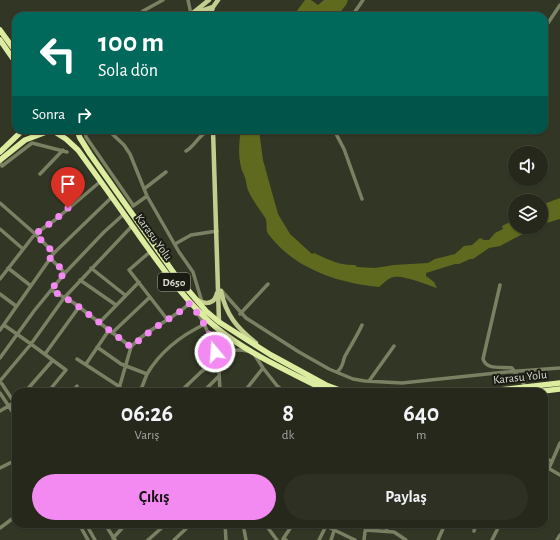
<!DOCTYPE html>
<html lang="tr">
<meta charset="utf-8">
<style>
:root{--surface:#26281b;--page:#2e3024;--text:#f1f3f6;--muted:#a4a6a3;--line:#42443a;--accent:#f38af1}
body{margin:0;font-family:"Alegreya Sans",sans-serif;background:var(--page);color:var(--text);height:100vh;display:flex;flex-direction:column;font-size:15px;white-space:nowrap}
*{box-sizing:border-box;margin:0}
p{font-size:13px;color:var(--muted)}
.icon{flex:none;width:22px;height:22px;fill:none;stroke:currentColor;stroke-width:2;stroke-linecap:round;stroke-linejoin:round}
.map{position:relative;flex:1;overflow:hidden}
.panel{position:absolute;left:12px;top:388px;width:536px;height:140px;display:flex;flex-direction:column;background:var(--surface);border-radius:12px;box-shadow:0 1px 3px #0004,0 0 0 1px var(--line)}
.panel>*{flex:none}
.top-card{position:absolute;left:12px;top:12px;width:536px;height:122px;border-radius:12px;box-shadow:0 1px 3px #0004,0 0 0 1px var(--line);background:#00695c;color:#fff;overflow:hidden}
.buttons{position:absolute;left:508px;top:146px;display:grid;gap:8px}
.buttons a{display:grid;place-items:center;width:40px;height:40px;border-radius:50%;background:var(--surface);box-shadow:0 1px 3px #0004,0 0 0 1px var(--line);font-size:20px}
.pin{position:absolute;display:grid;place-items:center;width:34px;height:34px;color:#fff;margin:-41px -17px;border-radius:50% 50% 50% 0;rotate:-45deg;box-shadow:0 0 4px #0007}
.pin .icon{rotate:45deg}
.me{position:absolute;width:44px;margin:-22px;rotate:342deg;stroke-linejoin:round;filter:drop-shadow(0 0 3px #0008)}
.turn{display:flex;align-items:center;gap:14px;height:84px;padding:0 20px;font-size:18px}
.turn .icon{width:52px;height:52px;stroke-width:2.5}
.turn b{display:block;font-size:28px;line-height:34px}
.then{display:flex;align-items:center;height:38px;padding:0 20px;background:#0003;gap:8px;font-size:15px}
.eta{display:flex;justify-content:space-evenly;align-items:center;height:68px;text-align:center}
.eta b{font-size:24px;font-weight:700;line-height:28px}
.primary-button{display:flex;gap:8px;margin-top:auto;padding:8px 20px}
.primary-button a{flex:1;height:46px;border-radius:24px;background:var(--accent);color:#111;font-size:16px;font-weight:700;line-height:46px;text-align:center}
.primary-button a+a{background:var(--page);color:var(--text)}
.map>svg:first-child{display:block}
</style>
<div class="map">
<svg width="560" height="540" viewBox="0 0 560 540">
<rect width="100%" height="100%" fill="#323624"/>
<!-- water -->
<path fill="#5f6a1e" d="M305 0H311L318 5 324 0H348L346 5 337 16H291H293Z
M241 130H259L263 160 278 214 290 234 312 254 314 253C327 259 340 266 355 265L357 267 375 268 394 265 428 263 435 259 455 254 464 246 472 245 480 238 484 240H489L495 233 503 229 502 226 510 222 513 217H515V227H536L500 246 489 248 473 259H470L459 264H455L426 273V276L434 282 437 288C428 285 403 275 394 277 388 278 384 283 379 287 338 283 295 269 269 235 264 229 269 222 264 216 258 207 250 197 247 187 246 183 246 179 244 175 243 172 241 169 241 167 238 155 239 142 241 130Z
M560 198V219C554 221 548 222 541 225V205Z"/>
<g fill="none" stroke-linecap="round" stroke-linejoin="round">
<!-- minor -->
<path stroke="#7a8163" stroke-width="3.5" d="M188 0 191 14 194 16
M137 16 143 11 163 0
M352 16 363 0
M544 29 560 5
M86 130 85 132 86 137 133 205
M108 130 124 145 130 154 147 196 179 252 193 272 202 302
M334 130 344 149 362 199
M186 151C195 146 199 134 210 130
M0 163 2 166 32 143 67 152
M40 174 63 150
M144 189 166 172
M0 203 33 232 54 253
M133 206 147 196
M0 229 23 249
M175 244 191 235 217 231
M151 251 129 270 167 319
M50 258 65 273 104 232 124 214
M8 268 31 286
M91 268 125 295
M0 279 35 234 55 220 101 181
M80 280 116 305
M500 285 483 359C487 371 502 366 512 368L526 387
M51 290 74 303 131 347 118 392
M221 290 246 318 299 352 329 369 353 379 365 381 402 383 506 372 560 368
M0 294 16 306
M196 311C210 331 214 348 219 371
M240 314 268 284
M100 322 139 282
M4 325 31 344 66 370 48 392
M219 329V363
M0 330 54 253 112 197
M112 333 150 297
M97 347 121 364 147 374C160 352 182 335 205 324
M131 347C146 329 174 319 190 303L191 305
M45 354 79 307
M254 354 263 368 282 392
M0 358 34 311 65 273
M77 359 120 387
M86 364 109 330
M219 369 220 392
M219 370C225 354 229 347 247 351
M337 372C344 366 342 363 345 356 351 345 357 336 362 325
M0 381 31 344 64 298 132 226
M0 381 16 405
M369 381 394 346
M25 392 53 360
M72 392 77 386
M140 392 147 374
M180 392 201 372 217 360
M203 392 219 376
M244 392 263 368
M275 392 279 387
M0 393 16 417
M0 411 15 402
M544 457 552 462
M0 468 16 460
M548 468 560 475
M544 472 550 466 560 443
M79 524 88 540
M86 524 95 540
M105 524 115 540
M225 524 226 540
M243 524 246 540
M265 524 277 540
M0 528 16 516
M366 530 394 532 406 540
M386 531 389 524
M474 531 476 524
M113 538 126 524
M148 540 166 524
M174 540 191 524
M286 540 283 539 291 527
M319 540 326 526 355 540
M331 540 334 531
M364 540 366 524
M438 540 445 524
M492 540 500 524
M557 540 560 535"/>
<!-- major -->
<path stroke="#c1ce8f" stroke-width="4.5" d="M195 13 213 7
M189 16 209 0
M210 16 213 7 218 0
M213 130 219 322
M221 291C226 315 237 328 256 343
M197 300C206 305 215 304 217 293"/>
<!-- highway -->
<path stroke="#dded9f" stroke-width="5.5" d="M0 30 16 52
M0 40 16 63
M77 130 80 138 90 154 176 276 206 311 219 322 271 355 326 385 345 392
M55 132 66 139 78 150C99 179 120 208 140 237 163 269 187 304 218 329 249 354 294 374 329 392
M0 152 23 130
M0 160 25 140 49 131
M483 392 560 383
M535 392 560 389"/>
</g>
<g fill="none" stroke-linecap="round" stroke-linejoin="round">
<!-- route -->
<path stroke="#f38af1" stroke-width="7" stroke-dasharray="0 12.6" d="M68 208 55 220 35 234 54 253 50 258 65 272 51 290 74 303 131 347 153 329 184 309 190 303C201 318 211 333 215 352"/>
</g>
<g text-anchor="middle" stroke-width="4" stroke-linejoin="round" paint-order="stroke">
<!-- shield labels -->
<rect fill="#1a1c14" stroke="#a0a298" stroke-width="1" x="158" y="273" width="32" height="18" rx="3"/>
<g font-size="11" font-weight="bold" fill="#dadcd1">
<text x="174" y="286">D650</text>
</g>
<!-- street labels -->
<g font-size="12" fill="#dadcd1" stroke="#1a1c14">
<text transform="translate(154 237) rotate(54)" y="4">Karasu Yolu</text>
<text transform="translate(520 377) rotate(-6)" y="4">Karasu Yolu</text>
</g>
</g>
</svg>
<div class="buttons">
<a><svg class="icon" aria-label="sound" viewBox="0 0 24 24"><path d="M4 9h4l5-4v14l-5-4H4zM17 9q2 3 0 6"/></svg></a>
<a><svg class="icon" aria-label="layers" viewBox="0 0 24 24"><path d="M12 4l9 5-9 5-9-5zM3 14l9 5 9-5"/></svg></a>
</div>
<div class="pin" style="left:68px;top:208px;background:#d93025"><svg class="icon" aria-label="arrive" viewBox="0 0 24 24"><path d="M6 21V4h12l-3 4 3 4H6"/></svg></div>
<svg class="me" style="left:215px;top:352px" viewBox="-20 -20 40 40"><circle r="17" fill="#f38af1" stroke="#fff" stroke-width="3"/><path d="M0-11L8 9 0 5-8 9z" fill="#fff"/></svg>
<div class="top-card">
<div class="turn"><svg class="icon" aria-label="left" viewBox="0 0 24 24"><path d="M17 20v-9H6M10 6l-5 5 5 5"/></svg><div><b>100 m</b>Sola dön</div></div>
<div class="then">Sonra<svg class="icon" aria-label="right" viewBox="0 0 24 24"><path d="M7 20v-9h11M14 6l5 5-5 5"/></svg></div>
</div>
<section class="panel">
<div class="eta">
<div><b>06:26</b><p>Varış</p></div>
<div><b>8</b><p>dk</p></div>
<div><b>640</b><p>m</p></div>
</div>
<div class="primary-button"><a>Çıkış</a><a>Paylaş</a></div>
</section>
</div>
